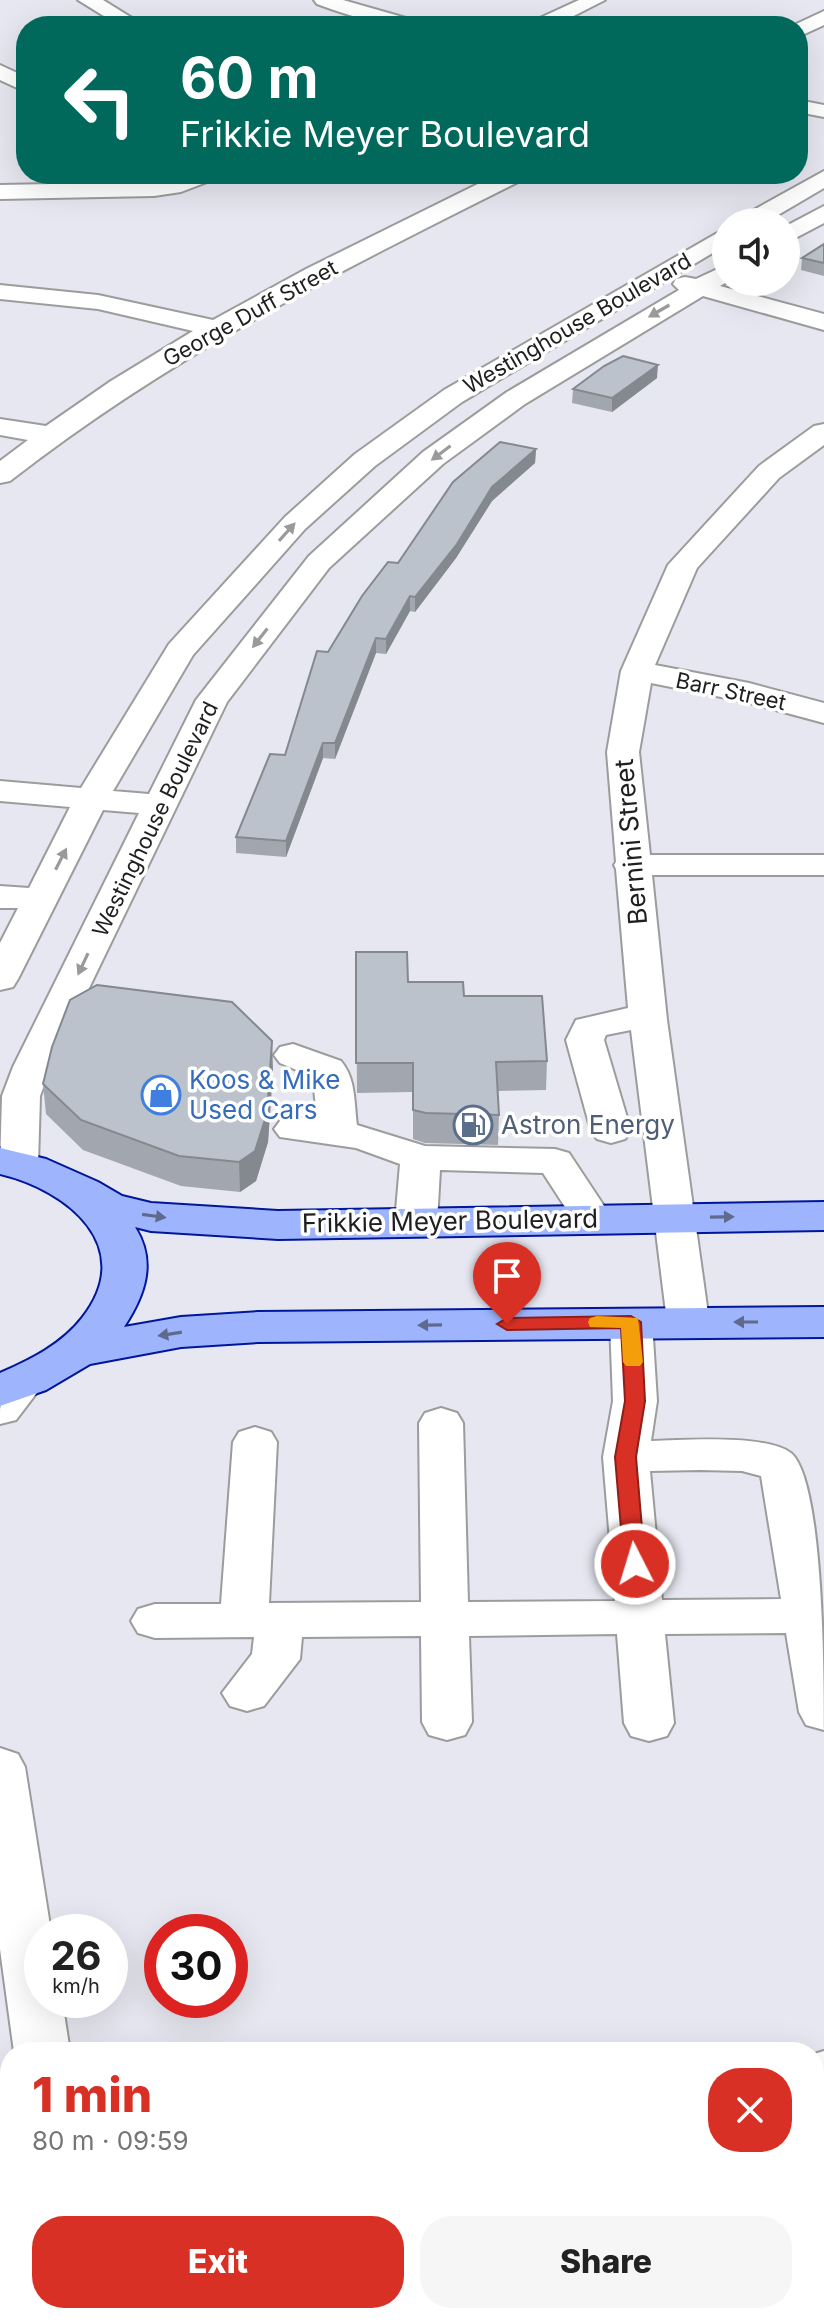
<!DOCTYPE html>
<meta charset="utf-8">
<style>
:root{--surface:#fff;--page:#f6f6f6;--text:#222;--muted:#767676;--accent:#d93025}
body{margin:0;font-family:Inter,sans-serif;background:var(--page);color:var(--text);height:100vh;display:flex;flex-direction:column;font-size:30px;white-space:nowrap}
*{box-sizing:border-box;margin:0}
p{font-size:26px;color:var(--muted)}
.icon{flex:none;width:44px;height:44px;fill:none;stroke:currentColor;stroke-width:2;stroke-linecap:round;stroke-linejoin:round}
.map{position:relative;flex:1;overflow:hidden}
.sheet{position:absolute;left:0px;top:2042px;width:824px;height:282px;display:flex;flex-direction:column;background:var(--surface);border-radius:32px 32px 0 0;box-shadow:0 8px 32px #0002}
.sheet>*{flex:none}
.guide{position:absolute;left:16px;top:16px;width:792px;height:168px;border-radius:32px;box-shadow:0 8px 32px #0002;background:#00695c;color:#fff;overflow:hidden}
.fabs{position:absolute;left:712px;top:208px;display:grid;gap:16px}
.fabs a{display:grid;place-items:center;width:88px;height:88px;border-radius:50%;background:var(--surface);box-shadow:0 8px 32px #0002;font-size:40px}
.speed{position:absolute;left:24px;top:1914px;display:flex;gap:16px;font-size:40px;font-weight:700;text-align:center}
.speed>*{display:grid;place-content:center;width:104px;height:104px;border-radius:50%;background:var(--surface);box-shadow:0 8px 32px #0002;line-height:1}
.speed small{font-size:20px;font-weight:400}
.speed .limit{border:12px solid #d22;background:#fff;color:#111}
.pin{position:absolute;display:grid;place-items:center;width:68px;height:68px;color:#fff;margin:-82px -34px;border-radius:50% 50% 50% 0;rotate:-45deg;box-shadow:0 0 8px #0007}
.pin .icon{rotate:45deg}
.me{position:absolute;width:88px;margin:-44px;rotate:355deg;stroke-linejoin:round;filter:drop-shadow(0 0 6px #0008)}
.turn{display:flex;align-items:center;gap:28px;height:168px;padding:0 32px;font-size:36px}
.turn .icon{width:104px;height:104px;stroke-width:2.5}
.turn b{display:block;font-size:56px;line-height:68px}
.round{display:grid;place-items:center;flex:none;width:84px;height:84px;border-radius:32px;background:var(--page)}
.summary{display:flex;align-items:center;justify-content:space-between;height:136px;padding:0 32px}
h1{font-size:48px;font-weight:800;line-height:60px;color:var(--accent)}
.action{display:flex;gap:16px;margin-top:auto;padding:16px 32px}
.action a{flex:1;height:92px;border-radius:32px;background:var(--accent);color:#fff;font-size:32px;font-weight:800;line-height:92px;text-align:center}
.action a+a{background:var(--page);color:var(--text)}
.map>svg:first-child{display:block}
</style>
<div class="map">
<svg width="824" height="2323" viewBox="0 0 824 2323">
<rect width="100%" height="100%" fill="#e6e7f0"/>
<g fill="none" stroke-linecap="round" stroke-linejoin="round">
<defs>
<path id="minor" d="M78 0H103L145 26H120Z
M314 0H343L420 22 423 26C382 26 355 18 317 4Z
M579 0H605L554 26H528L531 22Z
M824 11V25L798 37V26H792Z
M0 65 26 77V92L0 80Z
M798 100 824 105V117L798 112Z
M824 171V188L766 222H737L741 217Z
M186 174H218L215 179 181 192 154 196 0 199V185L154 182Z
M498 174H527L524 179C342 270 171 355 10 481L0 483V461L28 440 0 435V419L46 426 111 381 193 331 98 309 0 299V285L98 295 213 320 306 269Z
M824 206V223L786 243V226Z
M726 228V245L462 402 375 466 305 529 193 655 113 791 149 794 196 700 309 556 423 452 507 392 679 290 673 284 676 279 685 277 696 279 726 265 727 282 720 286 824 314V330L703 296 525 404 443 464 329 568 227 702 51 1067 40 1096 38 1164 32 1172 18 1176 4 1172 0 1167 2 1096 13 1067 139 813 103 810 18 979 13 987 0 990V943L18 908H0V886L29 888 70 807 0 801V781L81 788 169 644 285 517 355 454 444 390Z
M824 424V445L779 478 697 568 655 665 749 683 824 703V723L746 702 651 683 639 752 650 855H824V875H652L667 1020 709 1321 703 1331 688 1334 673 1331 667 1321 631 1030 606 1035 604 1040 631 1131 625 1139 611 1143 597 1139 591 1131 566 1040 576 1020 628 1008 616 869 614 865 616 862 607 752 621 671 668 565 759 466 814 426Z
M293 1044 341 1061C356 1079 354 1102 357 1125L425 1146 555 1149 569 1153 612 1218 606 1227 592 1230 578 1227 543 1173 440 1170 437 1222 431 1231 416 1234 401 1231 395 1222 400 1164 356 1148 280 1137 274 1129 280 1121 294 1117 317 1120 313 1077 280 1063 274 1055 280 1047Z
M631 1309 646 1312 652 1322 657 1401 651 1441C684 1440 765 1434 791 1453 824 1481 824 1680 824 1730L806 1725 799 1712 786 1633 665 1634 674 1723 667 1736 649 1741 631 1736 624 1723 617 1634 469 1636 472 1722 465 1735 447 1740 429 1735 422 1722 421 1636 302 1637 300 1659 264 1706 247 1711 230 1706 222 1693 252 1654 254 1637 155 1638 138 1633 131 1621 138 1609 155 1604H221L233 1442 239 1432 255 1427 271 1432 277 1442 269 1603 421 1602 419 1423 425 1413 441 1408 457 1413 463 1423 468 1602 615 1601 603 1457 613 1401 610 1322 616 1312ZM700 1470 742 1471 761 1476 781 1599 662 1600 650 1471Z
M23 1368 39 1372 45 1382 16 1420 0 1424C0 1397 0 1376 23 1368Z
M0 1748 18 1754 25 1767 51 1932H42V2000H62L70 2052H14L0 1949Z
M824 2051V2106L814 2109V2054Z
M814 2243 824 2247V2323H791L790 2314H814Z
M48 2314H108L109 2323H49Z"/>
<path id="major" d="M0 1148 46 1159 98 1182 122 1196 151 1203 278 1211 824 1202V1230L278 1239 151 1231 135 1227C157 1262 145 1295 124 1327L181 1317 258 1312 824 1307V1337L258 1342 181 1347 90 1364 46 1390 0 1406V1373C30 1360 62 1344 82 1318 138 1247 68 1190 0 1174Z"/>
</defs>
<!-- minor casing -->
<use href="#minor" stroke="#9c9c9c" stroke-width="4"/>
<!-- major casing -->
<use href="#major" stroke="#00169b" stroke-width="4"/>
<!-- minor -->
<use href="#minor" fill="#fff" fill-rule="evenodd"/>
<!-- major -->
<use href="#major" fill="#9eb5fd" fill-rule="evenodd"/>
</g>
<!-- wall -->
<path fill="#a2a7af" d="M824 244V276L801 270 802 258Z
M657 378 612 412 572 403 573 389Z
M536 449 535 463 492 501 456 558 415 612 410 611 386 654 376 653 335 759 323 758 286 857 236 853V837L285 755 328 652 398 563Z
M356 952 408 982 464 996 547 1061 546 1090 498 1091 499 1115 498 1145 425 1143 413 1139V1092L357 1093Z
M273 1070 268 1142 256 1181 240 1192 181 1186 83 1150 46 1114 43 1084Z"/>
<!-- shaded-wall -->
<path fill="#84888f" d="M658 365 657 378 612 412V398Z
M536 449 535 463 492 501 456 558 415 612V597L492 487Z
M410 596V611L386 654V639Z
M376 638V653L335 759V743Z
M323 743V758L286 857V841Z
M272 1041 273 1070 268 1142 256 1181 240 1192 239 1162Z"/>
<!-- building -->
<path fill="#bcc2cc" stroke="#84888f" stroke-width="2" d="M824 244V263L802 258Z
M623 356 658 365 612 398 573 389 604 366Z
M500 442 536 449 492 487 457 544 415 597 410 596 386 639 376 638 335 743H323L286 841 236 837 270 754 285 755 317 651 328 652 362 596 388 562 398 563 453 482Z
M356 952H407L408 982H463L464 996H542L547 1061 496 1062 499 1115 426 1113 413 1110V1063H356Z
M97 985 232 1002 272 1041 267 1113 255 1151 239 1162 179 1156 81 1120 43 1084 52 1047 70 1000Z"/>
<!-- one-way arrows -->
<defs><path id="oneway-solid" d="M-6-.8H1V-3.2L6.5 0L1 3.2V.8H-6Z" transform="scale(2)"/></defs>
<g fill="#9a9a9a">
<use href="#oneway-solid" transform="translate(659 311) rotate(150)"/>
<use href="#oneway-solid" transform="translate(441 453) rotate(143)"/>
<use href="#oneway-solid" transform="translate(287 532) rotate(-48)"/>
<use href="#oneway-solid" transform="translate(260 638) rotate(128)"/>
<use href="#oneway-solid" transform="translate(61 859) rotate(-63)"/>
<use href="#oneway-solid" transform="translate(83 964) rotate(115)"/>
</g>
<g fill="#5e6a8e">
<use href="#oneway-solid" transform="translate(154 1216) rotate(8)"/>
<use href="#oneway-solid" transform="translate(722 1217) rotate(-1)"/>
<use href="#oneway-solid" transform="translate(746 1322) rotate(-180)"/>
<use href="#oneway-solid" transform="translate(430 1325) rotate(179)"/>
<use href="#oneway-solid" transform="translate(170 1334) rotate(171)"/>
</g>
<!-- route -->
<path fill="#d93025" stroke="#8d1f18" stroke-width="2" d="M631 1316 641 1322 645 1401 636 1457 645 1564 642 1569H627L624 1564 615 1457 625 1401 621 1328 507 1330 497 1324 507 1318Z"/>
<!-- slow -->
<path fill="#f59e0b" d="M597 1316 638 1318 643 1362 640 1366H626L623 1362 621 1328 590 1327 588 1322 590 1318Z"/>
<!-- icons -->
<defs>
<symbol id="shop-ring" viewBox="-11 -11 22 22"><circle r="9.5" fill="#fff" stroke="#3f7fe0" stroke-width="1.5"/><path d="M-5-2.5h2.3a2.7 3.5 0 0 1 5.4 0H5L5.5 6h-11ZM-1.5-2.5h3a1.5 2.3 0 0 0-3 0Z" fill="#3f7fe0"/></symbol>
<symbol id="fuel-ring" viewBox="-11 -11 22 22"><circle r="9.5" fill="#fff" stroke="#5c6f8a" stroke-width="1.5"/><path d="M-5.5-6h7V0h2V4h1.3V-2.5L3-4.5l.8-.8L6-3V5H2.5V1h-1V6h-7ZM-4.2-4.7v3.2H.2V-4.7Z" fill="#5c6f8a"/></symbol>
</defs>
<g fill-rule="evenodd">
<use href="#shop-ring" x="139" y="1073" width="44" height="44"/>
<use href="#fuel-ring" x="451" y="1103" width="44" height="44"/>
</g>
<g text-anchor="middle" stroke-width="7" stroke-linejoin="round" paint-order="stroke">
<!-- far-street labels -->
<g font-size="22" fill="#1f1f1f" stroke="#fff">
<text transform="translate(250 313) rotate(-29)" y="8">George Duff Street</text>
<text transform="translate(577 323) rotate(-30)" y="8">Westinghouse Boulevard</text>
<text transform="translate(731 691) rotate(12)" y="8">Barr Street</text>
<text transform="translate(155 819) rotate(-64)" y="8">Westinghouse Boulevard</text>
</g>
<!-- street labels -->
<g font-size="26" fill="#1f1f1f" stroke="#fff">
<text transform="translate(631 842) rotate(-95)" y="9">Bernini Street</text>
<text transform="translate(450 1221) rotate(-1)" y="9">Frikkie Meyer Boulevard</text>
</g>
<!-- shop labels -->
<g font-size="26" fill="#366cbe" stroke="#fff" text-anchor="start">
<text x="189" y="1089">Koos &amp; Mike<tspan x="189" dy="30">Used Cars</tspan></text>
</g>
<!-- service labels -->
<g font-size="26" fill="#4e5e75" stroke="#fff" text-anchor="start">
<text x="501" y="1134">Astron Energy</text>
</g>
</g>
</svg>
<div class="fabs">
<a><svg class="icon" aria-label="sound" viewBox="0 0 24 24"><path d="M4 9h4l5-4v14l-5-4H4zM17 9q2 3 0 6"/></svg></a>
</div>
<div class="speed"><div>26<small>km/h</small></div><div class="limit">30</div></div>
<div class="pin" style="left:507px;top:1324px;background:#d93025"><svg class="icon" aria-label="arrive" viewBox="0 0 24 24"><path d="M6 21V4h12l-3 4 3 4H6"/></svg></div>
<svg class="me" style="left:635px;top:1564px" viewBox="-20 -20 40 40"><circle r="17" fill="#d93025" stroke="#fff" stroke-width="3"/><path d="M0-11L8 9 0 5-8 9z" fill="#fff"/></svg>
<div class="guide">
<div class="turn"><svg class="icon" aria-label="left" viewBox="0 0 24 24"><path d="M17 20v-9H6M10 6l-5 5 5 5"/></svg><div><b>60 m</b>Frikkie Meyer Boulevard</div></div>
</div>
<section class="sheet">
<div class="summary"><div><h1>1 min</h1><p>80 m · 09:59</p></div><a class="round" style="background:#d93025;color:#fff"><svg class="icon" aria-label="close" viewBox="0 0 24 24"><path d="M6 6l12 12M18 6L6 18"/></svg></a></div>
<div class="action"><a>Exit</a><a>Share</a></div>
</section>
</div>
